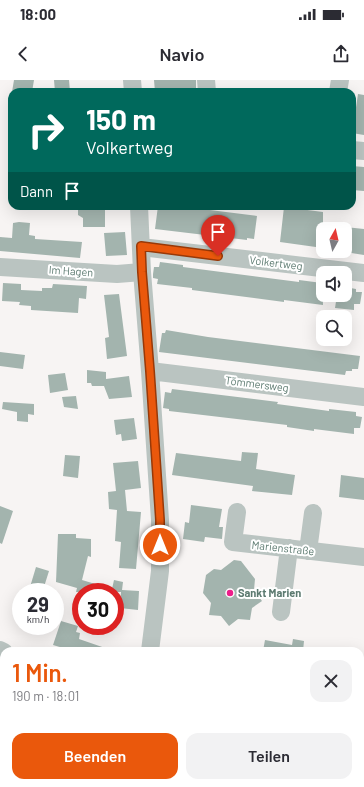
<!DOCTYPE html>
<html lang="de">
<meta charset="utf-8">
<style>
:root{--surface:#fff;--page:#f2f2f3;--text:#2b2b33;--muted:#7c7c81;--accent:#ea580c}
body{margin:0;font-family:Barlow,sans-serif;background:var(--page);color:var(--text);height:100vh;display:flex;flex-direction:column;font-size:15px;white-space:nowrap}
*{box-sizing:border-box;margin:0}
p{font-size:13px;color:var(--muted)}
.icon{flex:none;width:22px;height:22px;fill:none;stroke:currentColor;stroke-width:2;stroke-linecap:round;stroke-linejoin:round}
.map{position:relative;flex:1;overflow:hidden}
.drawer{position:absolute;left:0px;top:567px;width:364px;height:140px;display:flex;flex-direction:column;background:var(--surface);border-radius:12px 12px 0 0;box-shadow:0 4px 16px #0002}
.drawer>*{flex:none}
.banner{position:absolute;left:8px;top:8px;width:348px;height:122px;border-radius:12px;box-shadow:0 4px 16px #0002;background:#00695c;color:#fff;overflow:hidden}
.needle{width:26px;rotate:8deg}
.controls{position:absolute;left:316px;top:142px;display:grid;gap:8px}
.controls a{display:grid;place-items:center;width:36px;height:36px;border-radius:8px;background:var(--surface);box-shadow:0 4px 16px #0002;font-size:20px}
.speed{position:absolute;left:12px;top:503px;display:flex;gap:8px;font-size:20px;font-weight:700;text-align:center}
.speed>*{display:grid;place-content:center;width:52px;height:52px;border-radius:50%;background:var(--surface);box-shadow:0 4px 16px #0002;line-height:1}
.speed small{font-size:10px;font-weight:400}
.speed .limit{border:6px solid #d22;background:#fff;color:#111}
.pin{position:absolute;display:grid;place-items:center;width:34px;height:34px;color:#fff;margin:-41px -17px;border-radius:50% 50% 50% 0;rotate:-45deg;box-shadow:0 0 4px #0007}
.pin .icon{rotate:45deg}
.me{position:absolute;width:44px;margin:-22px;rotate:0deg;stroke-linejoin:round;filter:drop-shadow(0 0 3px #0008)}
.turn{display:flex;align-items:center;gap:14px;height:84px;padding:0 12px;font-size:18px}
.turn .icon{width:52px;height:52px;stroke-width:2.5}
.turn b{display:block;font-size:28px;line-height:34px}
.then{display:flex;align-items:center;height:38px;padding:0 12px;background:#0003;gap:8px;font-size:15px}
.round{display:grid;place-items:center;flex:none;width:42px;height:42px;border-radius:12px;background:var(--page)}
.headline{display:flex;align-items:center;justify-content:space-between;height:68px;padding:0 12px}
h1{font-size:24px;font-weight:600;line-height:30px;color:var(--accent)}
.primary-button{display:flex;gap:8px;margin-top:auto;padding:8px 12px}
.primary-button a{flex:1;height:46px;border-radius:12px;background:var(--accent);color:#fff;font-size:16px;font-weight:600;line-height:46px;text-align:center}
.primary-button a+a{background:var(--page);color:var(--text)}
.status{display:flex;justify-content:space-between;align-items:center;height:28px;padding:0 20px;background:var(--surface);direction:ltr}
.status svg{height:11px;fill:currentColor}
header{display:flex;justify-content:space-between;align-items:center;height:52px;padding:0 12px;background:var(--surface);font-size:18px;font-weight:600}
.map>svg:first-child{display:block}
</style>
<div class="status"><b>18:00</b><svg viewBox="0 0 49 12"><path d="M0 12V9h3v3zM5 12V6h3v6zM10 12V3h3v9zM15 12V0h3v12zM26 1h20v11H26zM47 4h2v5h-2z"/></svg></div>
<header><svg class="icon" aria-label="back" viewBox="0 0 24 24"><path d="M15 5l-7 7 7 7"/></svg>Navio<svg class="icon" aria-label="share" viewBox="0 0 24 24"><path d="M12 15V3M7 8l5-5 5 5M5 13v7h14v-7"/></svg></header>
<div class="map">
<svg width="364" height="707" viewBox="0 0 364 707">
<rect width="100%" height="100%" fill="#f7f4f3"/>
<!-- building -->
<path fill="#a3b4ae" d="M14 0H34L32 12H12Z
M54 0H69L70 12H55Z
M154 0H196V9L155 12Z
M358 14 364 15V55L352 53V34H355Z
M352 86 364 87V111L352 110Z
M78 126H105V147H83V138L78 135Z
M158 126H178L257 136 254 159 247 158V160L155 149Z
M284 127 323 132V168L280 162Z
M19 142 30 143 29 155 35 156V159L82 162 80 178 0 171V157L12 158 13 143Z
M345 147 364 149V175L345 172Z
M125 152 127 175 106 176 104 153Z
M160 182 183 185V187L206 190 299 202V200L322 203 323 225 284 220V222L192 210V208L157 204 158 199 153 198V194L154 187H159Z
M3 203 21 204V210L42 211V208H52L53 204 87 206 86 219 79 218 78 233 31 230V226L19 225 20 222 2 221Z
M345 207 356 209V212H362L360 224H354V230L335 228 337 215H345Z
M119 214 127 276 107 279 105 258 109 257 104 215Z
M166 250 208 257 360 276 358 289H352V291H346L345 295 159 272 162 253H165Z
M0 272 25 275 23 289 0 286Z
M87 290 106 292V299L129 296 132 317 109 319 104 306H92L91 303H87Z
M65 293 68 310 50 313 48 295Z
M172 309 278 322 277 324 329 331V329L356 332V336L362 337 360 348H354V354L314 349V351L287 347V345L169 331V329L163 328 165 312 171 313Z
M76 316 78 329 64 327 62 317Z
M3 322 34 324V335L28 334V342L17 341V332L2 329Z
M134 338 137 359 122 361 121 354 116 355 114 340Z
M242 372 258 373 256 389 295 395 292 415 252 411 253 406 172 395 176 373 241 381Z
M65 375 80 376 78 398 63 396Z
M138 381 141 408 125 410 127 431 141 432 136 489 119 488 121 462 115 461 117 430 109 429 108 412 116 411 113 383Z
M341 395 364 398V420L339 417Z
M191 425 222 429 219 447H223L222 459 205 457 204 462 183 459 185 442 189 443Z
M0 426 13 431 2 464 0 463Z
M58 454H76V458L91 459V477L88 476 82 500 112 509 114 500 123 502 122 510 139 511 138 530 120 528 121 512H76L77 508 56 502Z
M234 480 241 481 255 499 254 510 262 521 252 528 250 540 238 539 229 546 221 536 209 535 211 523 203 513 206 495 214 489 221 490Z
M36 487 49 491 43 510 30 507Z
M61 541 78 546 76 552 80 553 79 559 108 569V571H73L53 565Z
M293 559 304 561 303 571H263L265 560 292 565Z"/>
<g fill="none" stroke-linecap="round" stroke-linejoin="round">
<!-- minor -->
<path stroke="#bac4c1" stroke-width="18" d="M132 0 133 12
M206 0 207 12
M338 12 340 0
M352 70 364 71
M139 126 142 192 150 291 160 440V491L150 571
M141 167 364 193
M0 187 117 194 142 192
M150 291 364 317
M237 432 233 462 364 477
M308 471 313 433
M281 532 289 468
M0 570 4 572
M360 677 364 678
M61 707V703
M209 707 210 703"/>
</g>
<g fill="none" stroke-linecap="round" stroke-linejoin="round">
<defs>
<path id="route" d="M160 465V440L150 291 142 192 141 166 218 176"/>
</defs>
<!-- route casing -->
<use href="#route" stroke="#983908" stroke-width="10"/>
<!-- route -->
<use href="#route" stroke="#ea580c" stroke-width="7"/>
</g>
<!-- markers -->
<circle fill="#ed1d8a" stroke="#fff" stroke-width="1.5" cx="230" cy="513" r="4"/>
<g text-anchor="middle" stroke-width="4" stroke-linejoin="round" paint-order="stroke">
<!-- street labels -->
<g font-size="11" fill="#5c7a70" stroke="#fff">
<text transform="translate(276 183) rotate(7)" y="4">Volkertweg</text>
<text transform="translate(71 191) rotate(4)" y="4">Im Hagen</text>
<text transform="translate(257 304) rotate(7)" y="4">Tömmersweg</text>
<text transform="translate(283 468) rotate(6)" y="4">Marienstraße</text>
</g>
<!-- poi labels -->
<g font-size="11" font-weight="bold" fill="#5c7a70" stroke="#fff" text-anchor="start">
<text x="238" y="517">Sankt Marien</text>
</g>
</g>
</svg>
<div class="controls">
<a><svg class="needle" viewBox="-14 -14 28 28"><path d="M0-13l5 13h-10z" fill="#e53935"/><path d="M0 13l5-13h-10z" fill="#7c7c81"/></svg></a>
<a><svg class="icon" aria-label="sound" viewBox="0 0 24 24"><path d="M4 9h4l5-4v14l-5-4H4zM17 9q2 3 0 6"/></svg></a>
<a><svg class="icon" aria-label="search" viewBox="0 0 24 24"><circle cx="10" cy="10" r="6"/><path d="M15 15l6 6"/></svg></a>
</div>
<div class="speed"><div>29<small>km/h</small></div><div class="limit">30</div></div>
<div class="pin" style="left:218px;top:176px;background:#d93025"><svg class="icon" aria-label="arrive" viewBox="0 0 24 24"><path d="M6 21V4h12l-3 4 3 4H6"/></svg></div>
<svg class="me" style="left:160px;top:465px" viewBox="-20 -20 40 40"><circle r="17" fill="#ea580c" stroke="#fff" stroke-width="3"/><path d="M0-11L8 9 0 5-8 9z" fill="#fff"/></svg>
<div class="banner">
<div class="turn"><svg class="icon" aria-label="right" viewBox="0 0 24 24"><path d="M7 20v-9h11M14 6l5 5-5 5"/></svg><div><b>150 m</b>Volkertweg</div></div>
<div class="then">Dann<svg class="icon" aria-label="arrive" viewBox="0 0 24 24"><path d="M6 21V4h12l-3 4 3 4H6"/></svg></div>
</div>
<section class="drawer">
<div class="headline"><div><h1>1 Min.</h1><p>190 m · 18:01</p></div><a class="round"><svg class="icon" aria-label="close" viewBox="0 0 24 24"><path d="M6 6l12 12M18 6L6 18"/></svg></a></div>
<div class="primary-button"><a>Beenden</a><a>Teilen</a></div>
</section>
</div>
